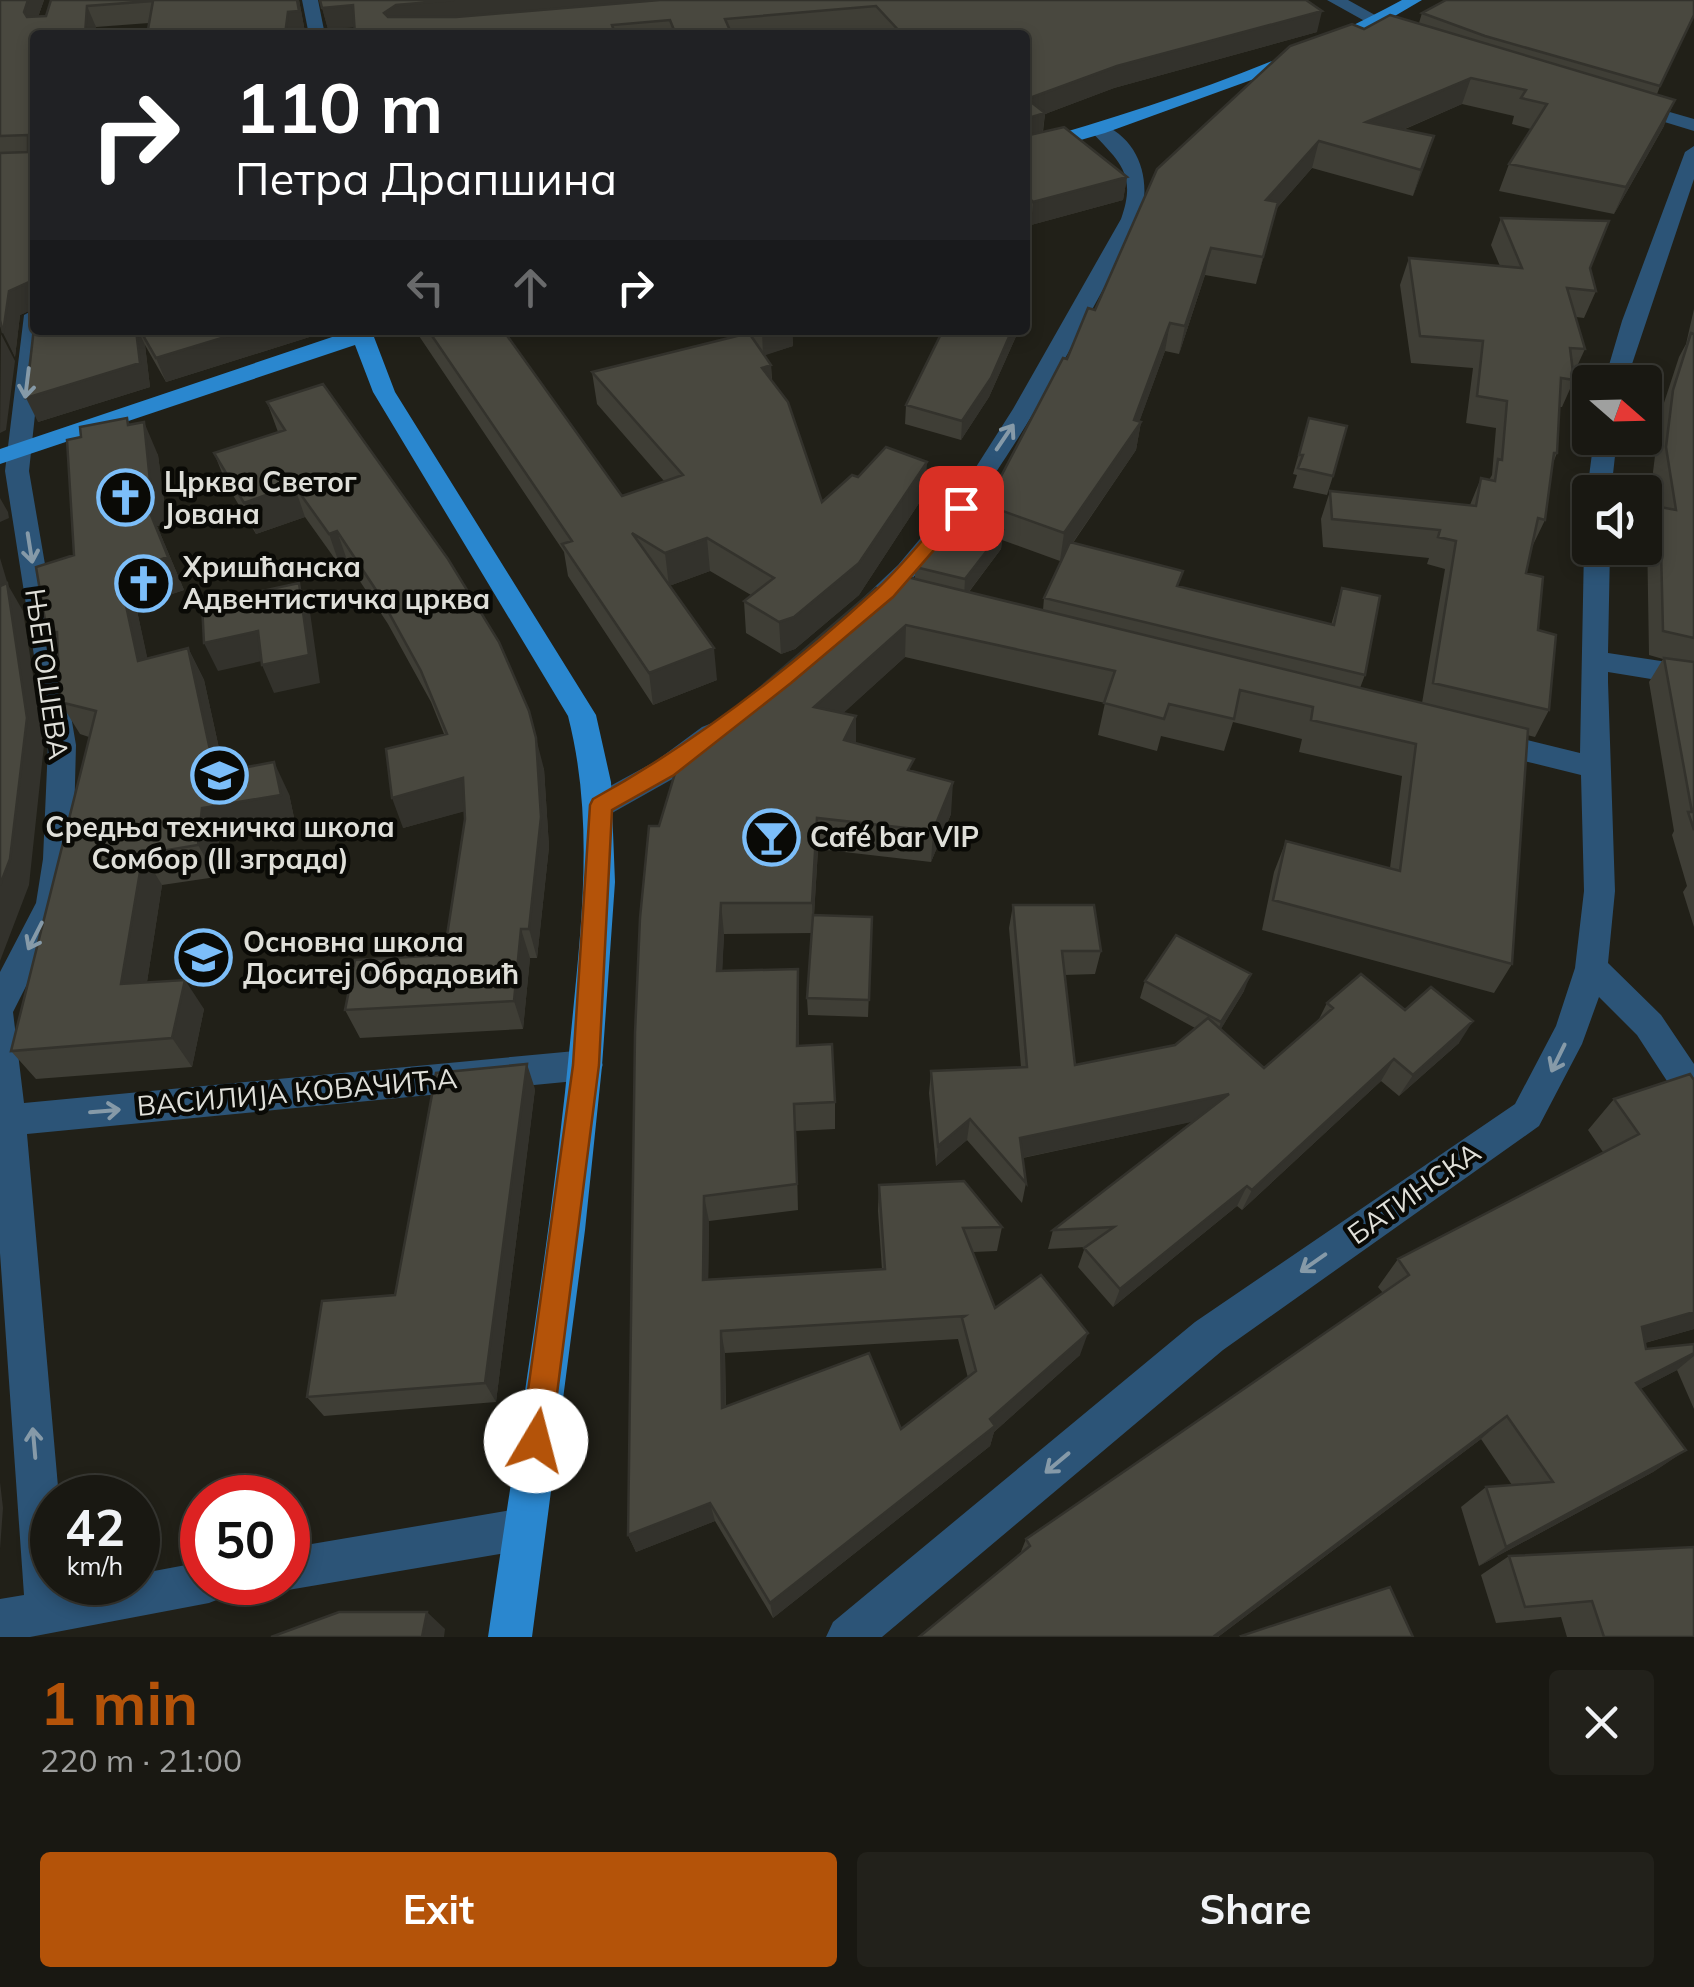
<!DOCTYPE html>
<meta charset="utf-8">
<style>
:root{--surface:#191812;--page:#22211b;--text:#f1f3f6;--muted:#9fa09f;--line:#373732;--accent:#b45309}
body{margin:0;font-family:Mulish,sans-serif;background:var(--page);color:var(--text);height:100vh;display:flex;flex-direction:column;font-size:38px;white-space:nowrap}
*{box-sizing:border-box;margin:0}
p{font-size:32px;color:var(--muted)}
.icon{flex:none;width:55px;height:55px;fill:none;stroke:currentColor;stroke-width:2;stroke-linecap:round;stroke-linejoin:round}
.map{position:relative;height:1637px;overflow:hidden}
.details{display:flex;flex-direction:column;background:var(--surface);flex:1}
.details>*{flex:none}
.hud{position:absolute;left:30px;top:30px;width:1000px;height:305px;border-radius:10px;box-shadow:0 5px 15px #0003,0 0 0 2px var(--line);background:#202124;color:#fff;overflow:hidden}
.needle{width:65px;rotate:110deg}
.buttons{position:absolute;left:1572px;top:365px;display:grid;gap:20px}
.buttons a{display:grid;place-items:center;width:90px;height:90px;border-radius:10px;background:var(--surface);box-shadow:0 5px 15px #0003,0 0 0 2px var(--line);font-size:50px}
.speed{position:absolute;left:30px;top:1475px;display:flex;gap:20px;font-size:50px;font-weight:700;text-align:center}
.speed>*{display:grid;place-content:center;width:130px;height:130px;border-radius:50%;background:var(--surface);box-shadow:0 5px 15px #0003,0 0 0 2px var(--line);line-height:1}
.speed small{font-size:25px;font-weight:400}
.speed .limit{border:15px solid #d22;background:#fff;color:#111}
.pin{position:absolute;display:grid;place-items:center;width:85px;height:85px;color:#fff;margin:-42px;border-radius:20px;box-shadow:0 5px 15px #0006}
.me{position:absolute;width:110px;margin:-55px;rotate:8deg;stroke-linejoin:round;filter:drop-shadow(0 0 8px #0008)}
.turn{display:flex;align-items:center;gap:35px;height:210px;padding:0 40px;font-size:45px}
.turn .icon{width:130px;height:130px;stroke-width:2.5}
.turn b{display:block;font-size:70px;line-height:85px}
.lanes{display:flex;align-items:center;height:95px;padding:0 40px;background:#0003;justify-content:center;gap:50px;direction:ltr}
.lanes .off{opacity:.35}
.round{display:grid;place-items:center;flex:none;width:105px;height:105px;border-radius:10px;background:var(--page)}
.head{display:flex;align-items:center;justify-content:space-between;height:170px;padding:0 40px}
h1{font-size:60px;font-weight:700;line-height:75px;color:var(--accent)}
.action{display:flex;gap:20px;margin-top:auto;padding:20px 40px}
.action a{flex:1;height:115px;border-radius:10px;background:var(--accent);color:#fff;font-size:40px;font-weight:700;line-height:115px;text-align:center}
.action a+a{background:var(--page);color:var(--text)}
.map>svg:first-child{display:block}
</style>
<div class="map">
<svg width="1694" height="1637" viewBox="0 0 1694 1637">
<rect width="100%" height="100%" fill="#212018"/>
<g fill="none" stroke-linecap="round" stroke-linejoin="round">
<!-- minor -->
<path fill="#2c5477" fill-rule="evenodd" d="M302 0H318L325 35H309Z
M1327 0H1348L1411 35 1397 39Z
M1628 100 1694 119V131L1622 109 1619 105Z
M1098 123C1144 138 1154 190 1136 229 1062 363 994 504 881 610H863L859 604 863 598 898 565 962 489 1013 409 1121 219C1138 172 1117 160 1089 129Z
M1694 146V179L1626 382H1604L1622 321 1685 152Z
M35 309V330H44L29 471 76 745 73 859 68 903 13 1012 24 1103 586 1050 598 1054 603 1065 598 1076 586 1080 27 1134 59 1498H52V1582H66L67 1587 138 1582V1574L202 1562V1582H230L224 1597 209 1603 30 1637H0V1599L24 1595 0 1253V972L36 903 43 859 48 745 5 471 24 315Z
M1594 438H1617L1611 492H1590V497L1587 492Z
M1590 541V548H1610L1608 653 1694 666V686L1608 672V682L1615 891 1608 963 1661 1015 1694 1064V1108L1682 1104 1637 1035 1599 997 1582 1044 1539 1126 1223 1350 882 1637H826L833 1622 1195 1322 1515 1104 1556 1026 1575 968 1584 891 1581 775 1480 750 1476 742 1480 734 1490 731 1580 753 1584 548Z
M712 723 722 727 726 734 722 741 676 777 612 813 601 816 590 813 586 805 590 797 656 761 702 727Z
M524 1508 539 1514 545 1529 539 1544 524 1550 288 1590 272 1582H288V1548Z"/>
<!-- major -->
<path fill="#2a87cf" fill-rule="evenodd" d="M1402 0H1422L1342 47 1105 133 1025 156V144C1153 107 1285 64 1402 0Z
M353 330H384L374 337 395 392 596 715 611 782 615 882 602 1066 585 1230 532 1637H488C517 1436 552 1236 571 1033 581 927 595 821 568 716L373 392 355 345 0 464V449Z"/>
</g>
<!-- wall -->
<path fill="#3f3e36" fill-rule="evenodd" d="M0 0H44L38 17 46 16 51 0H299L305 32 294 34 149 23 96 27 35 35V319L31 310 20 315 15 357 2 327H0Z
M320 0H1306L1317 32 1114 88 1045 114 1043 132 1127 177 1123 200 1031 225 1025 220V35H882L875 28 790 35H355L354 27 328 29Z
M1694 0 1657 94 1664 126 1614 214 1499 191 1509 164 1531 129 1512 124 1514 116 1462 104 1403 130 1434 136 1413 196 1312 168 1277 208 1256 284 1205 275 1179 354 1165 351 1139 422H1141L1136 450 1073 543 1179 586 1331 625 1342 588 1365 675 1360 688 1422 703 1445 569 1427 564 1429 558 1323 547 1321 519 1330 491 1470 505 1481 478 1489 480 1492 475 1496 428 1466 423 1473 368 1411 363 1400 285 1409 258 1500 266 1491 245 1501 218 1590 268 1596 291 1584 318 1576 317 1585 349 1573 375 1574 380 1562 407H1559L1557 453 1553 463 1545 520 1532 547 1526 573 1538 630 1549 710 1535 737 1527 735 1512 964 1494 993 1262 930 1274 872 1286 841 1390 868 1402 776 1299 752 1302 739 1233 722 1224 751 1161 736 1157 751 1098 735 1105 703 905 657 843 713 856 744 913 771 951 814 931 862 818 849 814 915 872 917 868 1017 808 1015 807 998 812 933 724 934 722 970 798 969 799 1046 835 1102V1129L796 1131 798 1210 709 1221 708 1279 882 1270 878 1211 879 1185 1002 1227 997 1251 973 1252 995 1308 1080 1355 994 1432 990 1446 773 1618 715 1521 636 1552 628 1535 659 826 705 735 883 594 915 579V567L985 523 986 505 1095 310 1364 29 1419 23 1422 13ZM1002 540 1060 561 1063 556 1044 598 1043 610 969 592 1001 549ZM958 1339 968 1378 901 1429 726 1407 725 1353Z
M1694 309V927L1683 892 1687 886 1672 835 1674 831 1649 682 1663 659 1649 655 1647 532 1658 510 1653 472 1660 415 1679 357 1686 344Z
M35 330H319V334L166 382 145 345 150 387 38 422Z
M415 330H503L622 496 664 481 597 404 592 372 744 335 740 330H792L793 346 764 355 771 365 772 380 822 502 858 477 925 494 859 595 795 649 781 654 746 633 744 601 751 595 710 571 669 586 717 680 653 705 568 576 564 552Z
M1018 332 989 397 961 440 905 424 906 405Z
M267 402 544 769 549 847 537 958H530L523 1029 360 1038 345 1010 444 955 465 819 464 811 403 828 444 734 431 702 388 624 348 563 340 566 305 517 256 534 227 485 214 453 278 432Z
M127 418 130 425 158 455 167 524 157 526 184 590 136 606 147 658 188 648 204 680 224 771 289 794 296 827 219 840 216 877 162 885 147 982 204 1009 192 1067 36 1079 11 1051 89 737 80 734 60 702 58 651 47 632 74 555 81 437Z
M1309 418 1333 476 1327 495 1293 488 1297 475 1293 474Z
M1013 905 1101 951 1095 974 1064 975 1075 1065 1175 1045 1195 1028 1140 998 1145 981 1244 991 1220 1030 1264 1068 1319 1019 1327 1003 1405 1010 1459 1043 1399 1096 1381 1081 1242 1210 1237 1206 1113 1307 1078 1267 1085 1247 1048 1249 1053 1230 1194 1121 1023 1158 1026 1183 1022 1203 967 1140 936 1166 929 1093 931 1071 1021 1067 1009 928Z
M1694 1080V1329L1645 1343 1646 1349 1694 1344V1409L1677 1370 1640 1389 1686 1450 1653 1472 1479 1566 1461 1507 1486 1487 1512 1485 1481 1439 1218 1637H919L1020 1554 1026 1539 1383 1293 1378 1287 1398 1259 1603 1152 1588 1130 1614 1099Z
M535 1089 496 1402 324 1416 307 1397 395 1295Z
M1509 1556 1694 1637H1567L1561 1617 1496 1623 1481 1575Z"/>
<!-- shaded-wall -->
<path fill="#33322c" d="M28 0H44L32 34 24 12Z
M297 0H299L305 32 294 34V35H285L288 12Z
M454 0H707L389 34 384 13 396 5Z
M353 5 358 27 328 29 322 8Z
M87 6 96 27 95 35H85Z
M1322 11 1317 32 1114 88 1045 114 1042 135 1025 141 1027 99 1117 66Z
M614 31V35H584V33Z
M1471 78 1462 104 1358 149 1366 122Z
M1675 100 1664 126 1614 214 1626 187Z
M1434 136 1426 162 1413 196 1421 170Z
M1319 141 1312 168 1277 208 1256 284 1263 257 1266 200Z
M1127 177 1123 200 1031 225 1033 202Z
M1028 197 1026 220H1025V198Z
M1211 248 1205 275 1179 354 1185 326Z
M27 283V303L31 310 20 315 15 357 3 333 4 326 0 327V310L9 291Z
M1170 323 1165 351 1137 428 1141 422 1136 450 1060 561 1064 533 1134 420Z
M136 330H138L145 345 150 387 38 422 26 398Z
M248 330H319V334L166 382 156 358Z
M762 330H792L793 346 763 356Z
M1012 330H1018V332L989 397 961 440 962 421Z
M1 334 15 361 6 430 0 433Z
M771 365 772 397 762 368Z
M144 422 158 455 167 524 157 526 184 590 136 606 155 693 138 661 119 573Z
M927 462 925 494 859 595 795 649 781 654 779 622Z
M294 485 305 517 256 534 244 503Z
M0 498 8 512 9 518 0 522Z
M1003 530 1001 549 964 598 965 579Z
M337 531 348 563 340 566 329 534Z
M707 538 710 571 669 586 665 553Z
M0 558 8 585 23 611 44 745 29 885 0 961Z
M299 583 310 612 320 683 274 693 262 665Z
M906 625 905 657 815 739 814 707Z
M258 631 271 659 218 671 204 643Z
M188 648 204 680 231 803 274 762 289 794 296 827 219 840 216 877 198 845 202 808 215 773Z
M714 648 717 680 653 705 649 673Z
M856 716V748L844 740Z
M536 738 544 769 549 847 537 958 529 929Z
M463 778 473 809 403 828 392 798Z
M953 782 951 814 931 862 933 831Z
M817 818 818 849 813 933 812 903Z
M143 854 162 885 142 1014 121 984Z
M721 903 724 934 721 1000 717 971Z
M521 929 530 958 523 1029 514 1001Z
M798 969 799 999V1074L797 1046Z
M1251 974 1244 991 1215 1039 1221 1022Z
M185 980 204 1009 192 1067 172 1038Z
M1473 1021 1459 1043 1399 1096 1413 1075Z
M1394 1059 1381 1081 1242 1210 1252 1190Z
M527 1064 535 1089 496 1402 485 1383Z
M1229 1094 1220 1116 1016 1159 1020 1138Z
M970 1119 967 1140 936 1166 938 1146Z
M1247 1186 1237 1206 1113 1307 1120 1289Z
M704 1196 709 1221 708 1303 703 1280Z
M1694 1312V1329L1612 1352 1642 1327Z
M721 1331 725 1353 726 1429 722 1408Z
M1088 1333 1080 1355 994 1432 990 1446 773 1618 770 1603 990 1419Z
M1694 1353V1356L1677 1370 1606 1407 1636 1383Z
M1507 1416 1481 1439 1218 1637H1213Z
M1686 1450 1653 1472 1479 1566 1506 1547Z
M0 1482 3 1508 0 1549Z
M710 1503 715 1521 636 1552 628 1535Z
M427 1612 445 1629 444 1637H422Z"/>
<!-- building -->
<path fill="#49483f" stroke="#33322c" stroke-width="2.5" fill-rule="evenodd" d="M0 0H28L24 12 27 17 46 16 51 0H297L299 11 288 12 285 35H147L153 1 87 6 85 35H35V306L27 303V283L9 291 3 333 0 320V153L28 152V135L0 136Z
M320 0H454L396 5 384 13 388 17H456L660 0H1306L1322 11 1117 66 1027 99 1045 113 1025 119V35H903L876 6 725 19 732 35H676L670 20 612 25 614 31 584 33V35H355L353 5 322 8Z
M1446 0H1694V15L1660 86 1485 36 1422 13Z
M1390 15 1675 100 1626 187 1509 164 1547 104 1521 98 1526 90 1471 78 1366 122 1434 136 1421 170 1319 141 1266 200 1278 202 1263 257 1211 248 1185 326 1170 323 1134 420 1141 422 1064 533 986 505 1063 358 1067 359 1088 308 1095 310 1157 169 1290 46 1352 24 1364 29Z
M1064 127 1127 177 1033 202 1028 197 1025 198V136Z
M1501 218 1609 221 1590 268 1596 291 1567 288 1585 349 1570 348 1574 380 1561 378 1557 453H1554L1545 520 1538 518 1526 573 1543 577 1538 630 1556 635 1549 710 1433 683 1456 541 1438 537 1440 530 1332 519 1330 491 1476 506 1481 478 1495 481 1498 459 1502 460 1507 401 1477 396 1483 341 1420 336 1409 258 1522 268Z
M35 319V330H136L140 363 26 398Z
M140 330H248L156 358Z
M428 330H503L622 496 683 475 592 372 749 333 771 365 762 368 788 402 822 502 852 475 858 477 886 447 927 462 859 563 794 617 779 622 744 601 774 578 707 538 665 553 632 533 714 648 649 673 562 544 572 541Z
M943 330H1012L991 378 962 421 906 405Z
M1691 333 1694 334V638L1663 631 1660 507 1676 510 1666 447 1673 390Z
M323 384 448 559 499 642 529 711 536 738 541 817 529 929H521L514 1001 345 1010 355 960 444 955 465 819 463 778 392 798 386 749 447 734 421 671 378 593 337 531 329 534 294 485 244 503 214 453 285 430 267 402Z
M127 418 128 425 144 422 151 491 142 493 168 557 119 573 138 661 188 648 215 773 274 762 281 795 202 808 198 845 143 854 121 984 185 980 172 1038 11 1051 96 711 60 702 57 632H47L36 567 74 555 67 440 81 437 80 427Z
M1309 418 1347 426 1333 476 1298 468 1303 455H1299Z
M959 513 1003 530 965 579 915 567Z
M1070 542 1183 571 1177 586 1334 625 1342 588 1380 596 1365 675 1044 598Z
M899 575 1528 729 1512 964 1273 900 1286 841 1400 871 1416 744 1311 720 1313 707 1240 690 1234 719 1169 704 1164 719 1104 703 1115 671 906 625 814 707 856 716 844 740 914 759 908 770 953 782 933 831 817 818 812 903H721L717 971 798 969 797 1046 832 1044 835 1102 794 1104 797 1184 704 1196 703 1280 885 1269 879 1185 964 1181 1002 1227 963 1228 995 1308 1041 1275 1088 1333 990 1419 995 1426 770 1603 710 1503 628 1535 635 1033 640 918 649 826H659L682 750 705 735 876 588 883 594ZM965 1316 962 1318 976 1371 901 1429 869 1353 722 1408 721 1331Z
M7 583 27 718 10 859 0 885V586Z
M299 583 309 655 262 665 258 631 204 643 202 604Z
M1664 658 1694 662V830L1688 812H1692Z
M1013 905H1094L1101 951H1062L1075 1065 1175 1045 1208 1018 1264 1068 1333 1008 1327 1003 1361 974 1405 1010 1431 987 1473 1021 1413 1075 1394 1059 1252 1190 1247 1186 1120 1289 1084 1248 1114 1227 1053 1230 1229 1094 1020 1138 1026 1183 970 1119 938 1146 931 1071 1027 1067Z
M813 915 872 917 869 1000 807 998Z
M1176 935 1251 974 1221 1022 1145 981Z
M527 1064 485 1383 307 1397 322 1301 395 1295 436 1073Z
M1690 1074 1694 1080V1312L1642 1327 1646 1349 1694 1344V1353L1636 1383 1686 1450 1506 1547 1486 1487 1553 1482 1507 1416 1213 1637H919L1030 1546 1026 1539 1409 1275 1398 1259 1639 1134 1614 1099Z
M1694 1547V1637H1604L1592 1601 1525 1607 1509 1556Z
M1390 1587 1413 1637H1242L1241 1636Z
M339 1612H427L422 1637H271Z"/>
<!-- one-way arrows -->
<defs><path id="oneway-shaft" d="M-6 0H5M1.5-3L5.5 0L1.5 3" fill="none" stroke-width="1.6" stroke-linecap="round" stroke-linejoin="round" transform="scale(2.5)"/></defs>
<g stroke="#869aa8">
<use href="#oneway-shaft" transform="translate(27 383) rotate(97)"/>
<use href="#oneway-shaft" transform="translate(1005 437) rotate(-56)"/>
<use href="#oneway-shaft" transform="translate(30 548) rotate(81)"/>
<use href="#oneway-shaft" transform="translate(35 936) rotate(117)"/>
<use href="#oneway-shaft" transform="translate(1558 1058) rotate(116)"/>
<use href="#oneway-shaft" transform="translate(105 1111) rotate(-5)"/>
<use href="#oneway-shaft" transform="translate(1313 1263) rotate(145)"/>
<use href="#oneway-shaft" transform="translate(34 1443) rotate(-95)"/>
<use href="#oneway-shaft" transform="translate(1057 1463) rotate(140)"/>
</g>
<!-- route -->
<path fill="#b45309" stroke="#753606" stroke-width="2.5" d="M961 502 967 503V512L893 597 791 683 674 775 612 810 599 1065 551 1441 547 1452 536 1456 525 1452 521 1441 573 1065 590 805 593 799C695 743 791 668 877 589 905 563 929 532 954 503Z"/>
<!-- icons -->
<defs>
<symbol id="church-ring" viewBox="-11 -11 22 22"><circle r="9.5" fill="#0a0a06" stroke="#7cbef9" stroke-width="1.5"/><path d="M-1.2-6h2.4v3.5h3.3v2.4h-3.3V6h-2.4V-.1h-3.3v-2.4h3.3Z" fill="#7cbef9"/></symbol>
<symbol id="school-ring" viewBox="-11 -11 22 22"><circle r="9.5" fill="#0a0a06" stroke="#7cbef9" stroke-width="1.5"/><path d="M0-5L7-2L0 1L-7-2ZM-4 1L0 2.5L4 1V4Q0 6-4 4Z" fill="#7cbef9"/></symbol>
<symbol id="bar-ring" viewBox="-11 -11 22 22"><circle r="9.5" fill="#0a0a06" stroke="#7cbef9" stroke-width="1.5"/><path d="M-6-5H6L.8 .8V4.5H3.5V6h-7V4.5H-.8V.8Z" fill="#7cbef9"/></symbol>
</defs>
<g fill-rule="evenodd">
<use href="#church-ring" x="94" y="466" width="63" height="63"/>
<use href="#church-ring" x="112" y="552" width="63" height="63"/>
<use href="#school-ring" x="188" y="744" width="63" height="63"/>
<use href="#bar-ring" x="740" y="806" width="63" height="63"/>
<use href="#school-ring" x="172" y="926" width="63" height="63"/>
</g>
<g text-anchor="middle" stroke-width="9" stroke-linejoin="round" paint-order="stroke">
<!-- poi labels -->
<g font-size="28" font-weight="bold" fill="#dfdfd9" stroke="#0a0a06" text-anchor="start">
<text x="164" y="492">Црква Светог<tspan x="164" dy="32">Јована</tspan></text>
<text x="183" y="577">Хришћанска<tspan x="183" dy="32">Адвентистичка црква</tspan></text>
<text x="220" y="837" text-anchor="middle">Средња техничка школа<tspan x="220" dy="32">Сомбор (II зграда)</tspan></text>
<text x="810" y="847">Café bar VIP</text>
<text x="243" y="952">Основна школа<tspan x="243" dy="32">Доситеј Обрадовић</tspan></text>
</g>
<!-- street labels -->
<g font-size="28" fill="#dfdfd9" stroke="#0a0a06">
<text transform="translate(47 674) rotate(82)" y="10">ЊЕГОШЕВА</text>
<text transform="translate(297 1092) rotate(-5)" y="10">ВАСИЛИЈА КОВАЧИЋА</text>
<text transform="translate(1414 1193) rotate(-35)" y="10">БАТИНСКА</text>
</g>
</g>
</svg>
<div class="buttons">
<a><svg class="needle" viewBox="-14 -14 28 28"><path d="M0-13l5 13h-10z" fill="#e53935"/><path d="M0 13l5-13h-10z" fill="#9fa09f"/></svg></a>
<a><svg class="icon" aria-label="sound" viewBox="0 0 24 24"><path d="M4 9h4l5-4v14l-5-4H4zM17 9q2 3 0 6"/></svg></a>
</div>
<div class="speed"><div>42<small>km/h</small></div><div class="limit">50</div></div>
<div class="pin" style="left:961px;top:508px;background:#d93025"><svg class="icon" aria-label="arrive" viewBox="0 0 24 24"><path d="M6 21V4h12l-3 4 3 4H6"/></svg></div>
<svg class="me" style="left:536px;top:1441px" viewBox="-20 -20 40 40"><circle r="19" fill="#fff"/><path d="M0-13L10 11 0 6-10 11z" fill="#b45309"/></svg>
<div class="hud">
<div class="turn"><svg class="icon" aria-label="right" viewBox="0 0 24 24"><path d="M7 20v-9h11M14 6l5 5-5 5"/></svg><div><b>110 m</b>Петра Драпшина</div></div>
<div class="lanes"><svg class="icon off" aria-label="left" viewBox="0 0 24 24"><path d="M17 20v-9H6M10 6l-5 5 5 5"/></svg><svg class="icon off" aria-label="ahead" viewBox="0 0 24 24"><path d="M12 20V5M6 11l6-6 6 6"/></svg><svg class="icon" aria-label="right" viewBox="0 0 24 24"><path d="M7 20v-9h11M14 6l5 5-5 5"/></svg></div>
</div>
</div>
<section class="details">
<div class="head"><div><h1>1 min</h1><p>220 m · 21:00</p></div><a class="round"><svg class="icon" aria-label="close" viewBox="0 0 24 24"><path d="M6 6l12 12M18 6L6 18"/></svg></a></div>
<div class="action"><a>Exit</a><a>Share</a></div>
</section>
